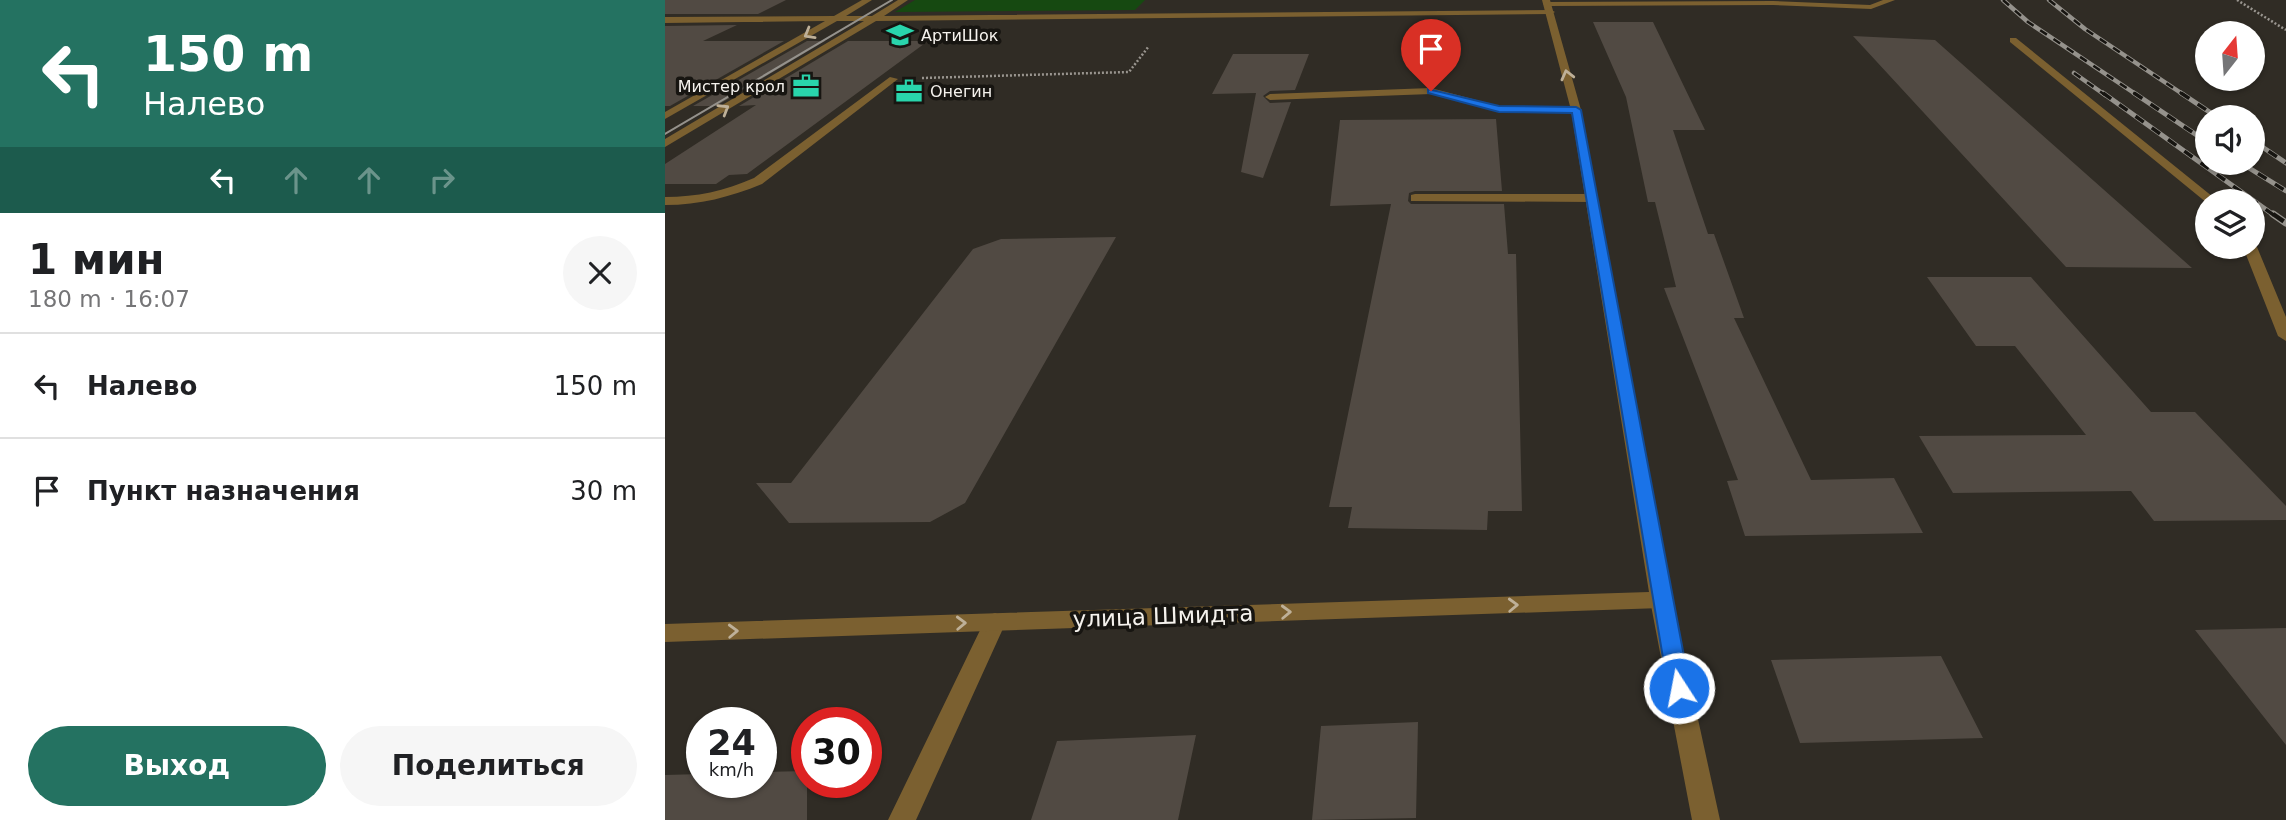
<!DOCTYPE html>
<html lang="ru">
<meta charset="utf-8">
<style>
:root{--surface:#fff;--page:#f6f6f6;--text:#202124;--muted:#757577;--line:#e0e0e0;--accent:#247261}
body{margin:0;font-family:"DejaVu Sans",sans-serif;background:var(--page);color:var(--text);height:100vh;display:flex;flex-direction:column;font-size:26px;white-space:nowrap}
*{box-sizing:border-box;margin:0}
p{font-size:23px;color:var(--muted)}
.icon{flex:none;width:38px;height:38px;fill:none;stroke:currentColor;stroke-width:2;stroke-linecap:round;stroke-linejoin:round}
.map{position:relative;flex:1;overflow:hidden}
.panel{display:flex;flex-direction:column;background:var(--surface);width:665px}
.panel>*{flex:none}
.hud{background:#247261;color:#fff;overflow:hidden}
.needle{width:46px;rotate:17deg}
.fabs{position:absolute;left:1530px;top:21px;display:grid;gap:14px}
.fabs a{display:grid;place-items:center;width:70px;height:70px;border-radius:50%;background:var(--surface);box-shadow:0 2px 5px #0004;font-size:35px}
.speed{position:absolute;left:21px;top:707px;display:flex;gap:14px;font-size:35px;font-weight:700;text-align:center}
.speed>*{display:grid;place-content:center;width:91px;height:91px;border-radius:50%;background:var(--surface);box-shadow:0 2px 5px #0004;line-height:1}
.speed small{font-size:18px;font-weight:400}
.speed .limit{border:10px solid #d22;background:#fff;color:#111}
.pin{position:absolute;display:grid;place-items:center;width:60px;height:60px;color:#fff;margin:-72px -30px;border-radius:50% 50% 50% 0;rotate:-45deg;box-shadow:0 0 7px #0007}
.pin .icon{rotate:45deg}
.me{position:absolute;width:77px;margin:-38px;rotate:349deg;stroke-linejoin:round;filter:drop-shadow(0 0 5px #0008)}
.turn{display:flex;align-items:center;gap:24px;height:147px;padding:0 28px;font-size:32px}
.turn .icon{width:91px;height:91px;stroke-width:2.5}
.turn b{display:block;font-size:49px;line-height:60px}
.lanes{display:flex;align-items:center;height:66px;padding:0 28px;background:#0003;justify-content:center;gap:35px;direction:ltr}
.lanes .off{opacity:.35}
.round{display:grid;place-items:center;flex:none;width:74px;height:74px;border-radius:37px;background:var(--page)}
.head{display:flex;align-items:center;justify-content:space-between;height:119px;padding:0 28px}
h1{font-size:42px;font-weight:600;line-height:52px}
.action{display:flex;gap:14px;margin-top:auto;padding:14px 28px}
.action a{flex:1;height:80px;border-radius:42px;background:var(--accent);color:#fff;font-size:28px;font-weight:600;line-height:80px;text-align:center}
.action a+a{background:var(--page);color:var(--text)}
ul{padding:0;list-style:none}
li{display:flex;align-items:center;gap:21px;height:105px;padding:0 28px;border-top:2px solid var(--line)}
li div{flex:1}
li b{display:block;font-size:26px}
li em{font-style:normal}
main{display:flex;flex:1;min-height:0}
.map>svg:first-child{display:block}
</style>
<main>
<section class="panel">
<div class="hud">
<div class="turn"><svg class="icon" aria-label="left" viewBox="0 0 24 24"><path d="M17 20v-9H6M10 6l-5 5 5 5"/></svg><div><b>150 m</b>Налево</div></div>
<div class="lanes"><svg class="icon" aria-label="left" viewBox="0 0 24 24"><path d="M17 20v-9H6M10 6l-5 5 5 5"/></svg><svg class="icon off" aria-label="ahead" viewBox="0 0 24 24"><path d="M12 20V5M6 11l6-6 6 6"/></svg><svg class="icon off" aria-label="ahead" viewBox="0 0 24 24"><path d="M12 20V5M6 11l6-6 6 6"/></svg><svg class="icon off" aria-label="right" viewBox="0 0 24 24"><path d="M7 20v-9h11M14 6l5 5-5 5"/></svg></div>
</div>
<div class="head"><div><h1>1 мин</h1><p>180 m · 16:07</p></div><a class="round"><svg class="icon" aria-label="close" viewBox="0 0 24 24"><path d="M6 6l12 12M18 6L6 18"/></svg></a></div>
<ul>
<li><svg class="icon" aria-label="left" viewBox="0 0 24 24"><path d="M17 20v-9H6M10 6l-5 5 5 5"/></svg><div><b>Налево</b></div><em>150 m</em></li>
<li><svg class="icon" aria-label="arrive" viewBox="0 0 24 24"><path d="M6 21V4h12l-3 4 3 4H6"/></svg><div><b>Пункт назначения</b></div><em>30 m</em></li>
</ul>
<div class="action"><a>Выход</a><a>Поделиться</a></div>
</section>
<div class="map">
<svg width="1621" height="820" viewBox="0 0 1621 820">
<rect width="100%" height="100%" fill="#302c25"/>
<!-- green -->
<path fill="#164911" d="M250 0H480L470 10 230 12Z"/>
<!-- building -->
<path fill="#514a43" d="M0 0H121L93 14H0Z
M928 22H988L1040 130H1008L1043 234H1049L1079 318H1069L1146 480 1229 478 1258 533 1080 536 1062 481 1073 480 999 288 1011 287 990 202H983L961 97Z
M72 25 38 41H119L5 106H0V26Z
M1188 36 1270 40 1527 268 1401 267Z
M142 41H160L51 106H28Z
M183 41H263L82 174 64 175 51 184H0V164L91 105 74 106Z
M568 54H644L630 90 605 91 598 96 605 103 626 102 598 178 576 172 591 93 547 94Z
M831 119 837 191H750L744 193 743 201 746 204H839L843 254H851L857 511H823L822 530 683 528 687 507H664L726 204 665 206 675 120Z
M451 237 300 503 265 522 124 523 91 483H126L308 249 336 239Z
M1262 277H1366L1486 412H1530L1621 506V520L1489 521 1466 491 1288 493 1254 436 1421 435 1350 346H1311Z
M1621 628V745L1530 630Z
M1276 656 1318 738 1135 743 1106 660Z
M753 722 751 818 647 820 656 726Z
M531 735 513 820H366L392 741Z
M142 771V820H0V775L37 774V782H96V772Z"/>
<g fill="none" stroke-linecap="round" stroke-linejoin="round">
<!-- path -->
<path stroke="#99958f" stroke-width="2.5" stroke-dasharray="2 2" stroke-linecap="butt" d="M1572 0 1621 30
M257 78 464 72 484 46"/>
<!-- service -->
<path fill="#7b6030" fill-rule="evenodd" d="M1345 38H1351L1553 201 1542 203 1345 42Z
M225 77 233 79 97 184C65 197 35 205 0 205V197C32 197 59 191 89 178Z
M766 88 834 106 911 107 916 110 911 113 834 112 766 94 605 100 600 97 605 94Z
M750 194H927L933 198 927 202 746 201V195Z
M1587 243 1592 247 1621 317V341L1613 336 1578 247H1587Z
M330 613 338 616 341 622 251 820H223L319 622 322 616Z"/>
<!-- minor -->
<path fill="#7b6030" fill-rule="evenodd" d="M197 0H207L181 16H207L233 0H243L219 16 886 10 890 12 886 14 211 21 0 147V139L199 21H172L0 119V112L160 21 0 23V17L169 16Z
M1218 0H1230L1206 9 1108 5 882 6 878 4 882 2 1108 1 1205 5Z
M996 592 1004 594 1007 600 1055 820H1027L985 600 988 594Z"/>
<!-- tertiary -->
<path fill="#7b6030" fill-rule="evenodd" d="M877 0H885L916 110 1007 600 1004 606 996 608 0 642V624L984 592 906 110Z"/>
<!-- tram -->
<path stroke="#95928c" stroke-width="2" d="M0 134 227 0"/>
<defs>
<path id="rail-far2" d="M1338 0 1363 22 1472 95
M1384 0 1420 29 1519 95
M1409 73 1440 95"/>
<path id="rail-far1" d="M1438 93 1610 216
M1469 93 1542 142
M1516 93 1552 117
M1587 140 1621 163
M1576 163 1621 191"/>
<path id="rail" d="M1608 214 1621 223"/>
</defs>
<!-- rail-far2 casing -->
<use href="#rail-far2" stroke="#95928c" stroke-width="4.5"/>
<!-- rail-far1 casing -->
<use href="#rail-far1" stroke="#95928c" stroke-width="5"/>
<!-- rail casing -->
<use href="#rail" stroke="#95928c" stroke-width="7"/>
<!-- rail-far2 -->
<use href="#rail-far2" stroke="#171511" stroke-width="2.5" stroke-dasharray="8" stroke-linecap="butt"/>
<!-- rail-far1 -->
<use href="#rail-far1" stroke="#171511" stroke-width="3.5" stroke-dasharray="10" stroke-linecap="butt"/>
<!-- rail -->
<use href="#rail" stroke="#171511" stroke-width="4.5" stroke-dasharray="13" stroke-linecap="butt"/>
</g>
<!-- one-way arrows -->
<defs><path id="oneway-chevron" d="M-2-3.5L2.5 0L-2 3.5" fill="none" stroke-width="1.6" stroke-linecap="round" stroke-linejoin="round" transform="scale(1.75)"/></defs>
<g stroke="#beb098">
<use href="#oneway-chevron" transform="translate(144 34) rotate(150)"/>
<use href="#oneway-chevron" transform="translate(902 75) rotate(-104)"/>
<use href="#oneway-chevron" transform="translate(59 109) rotate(-31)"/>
<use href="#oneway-chevron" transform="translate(848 605) rotate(-2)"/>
<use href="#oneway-chevron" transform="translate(621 612) rotate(-2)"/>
<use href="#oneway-chevron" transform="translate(296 623) rotate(-2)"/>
<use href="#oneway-chevron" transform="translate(68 631) rotate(-2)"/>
</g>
<!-- route -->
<path fill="#1a73e8" stroke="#114b97" stroke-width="2" d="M763 89 834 106 911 107 916 110 1025 688 1022 695 1014 698 1006 695 1003 688 907 113 834 112 763 93Z"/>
<!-- icons -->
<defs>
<symbol id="school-bare" viewBox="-9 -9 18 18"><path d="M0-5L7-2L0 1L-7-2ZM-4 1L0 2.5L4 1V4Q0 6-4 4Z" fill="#29d5ac" stroke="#171511" stroke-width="2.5" paint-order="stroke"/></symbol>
<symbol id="office-bare" viewBox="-9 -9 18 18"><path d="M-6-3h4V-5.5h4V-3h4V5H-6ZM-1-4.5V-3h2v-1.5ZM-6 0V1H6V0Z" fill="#29d5ac" stroke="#171511" stroke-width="2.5" paint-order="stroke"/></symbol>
</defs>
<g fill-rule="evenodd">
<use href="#school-bare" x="216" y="16" width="38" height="38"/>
<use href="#office-bare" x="122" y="67" width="38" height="38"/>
<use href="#office-bare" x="225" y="72" width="38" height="38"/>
</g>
<g text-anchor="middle" stroke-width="7" stroke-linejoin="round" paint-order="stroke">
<!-- far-poi labels -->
<g font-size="16" fill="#f5f2ed" stroke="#171511" text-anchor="start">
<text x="256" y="41">АртиШок</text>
<text x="120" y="92" text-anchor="end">Мистер крол</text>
<text x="265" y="97">Онегин</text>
</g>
<!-- near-street labels -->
<g font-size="23" fill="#f5f2ed" stroke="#171511">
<text transform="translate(498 616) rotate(-2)" y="8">улица Шмидта</text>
</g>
</g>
</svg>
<div class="fabs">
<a><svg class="needle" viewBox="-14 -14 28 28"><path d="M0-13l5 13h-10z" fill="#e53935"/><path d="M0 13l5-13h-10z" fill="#757577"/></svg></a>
<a><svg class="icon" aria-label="sound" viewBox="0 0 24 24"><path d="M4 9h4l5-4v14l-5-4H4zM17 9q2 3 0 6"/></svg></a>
<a><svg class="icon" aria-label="layers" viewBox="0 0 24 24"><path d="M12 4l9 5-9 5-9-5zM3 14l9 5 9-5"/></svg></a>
</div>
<div class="speed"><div>24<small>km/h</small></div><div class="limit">30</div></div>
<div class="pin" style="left:766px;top:91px;background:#d93025"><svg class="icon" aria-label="arrive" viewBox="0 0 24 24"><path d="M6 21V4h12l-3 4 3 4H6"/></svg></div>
<svg class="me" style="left:1014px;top:688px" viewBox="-20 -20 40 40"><circle r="17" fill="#1a73e8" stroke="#fff" stroke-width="3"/><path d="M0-11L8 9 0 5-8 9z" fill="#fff"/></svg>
</div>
</main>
